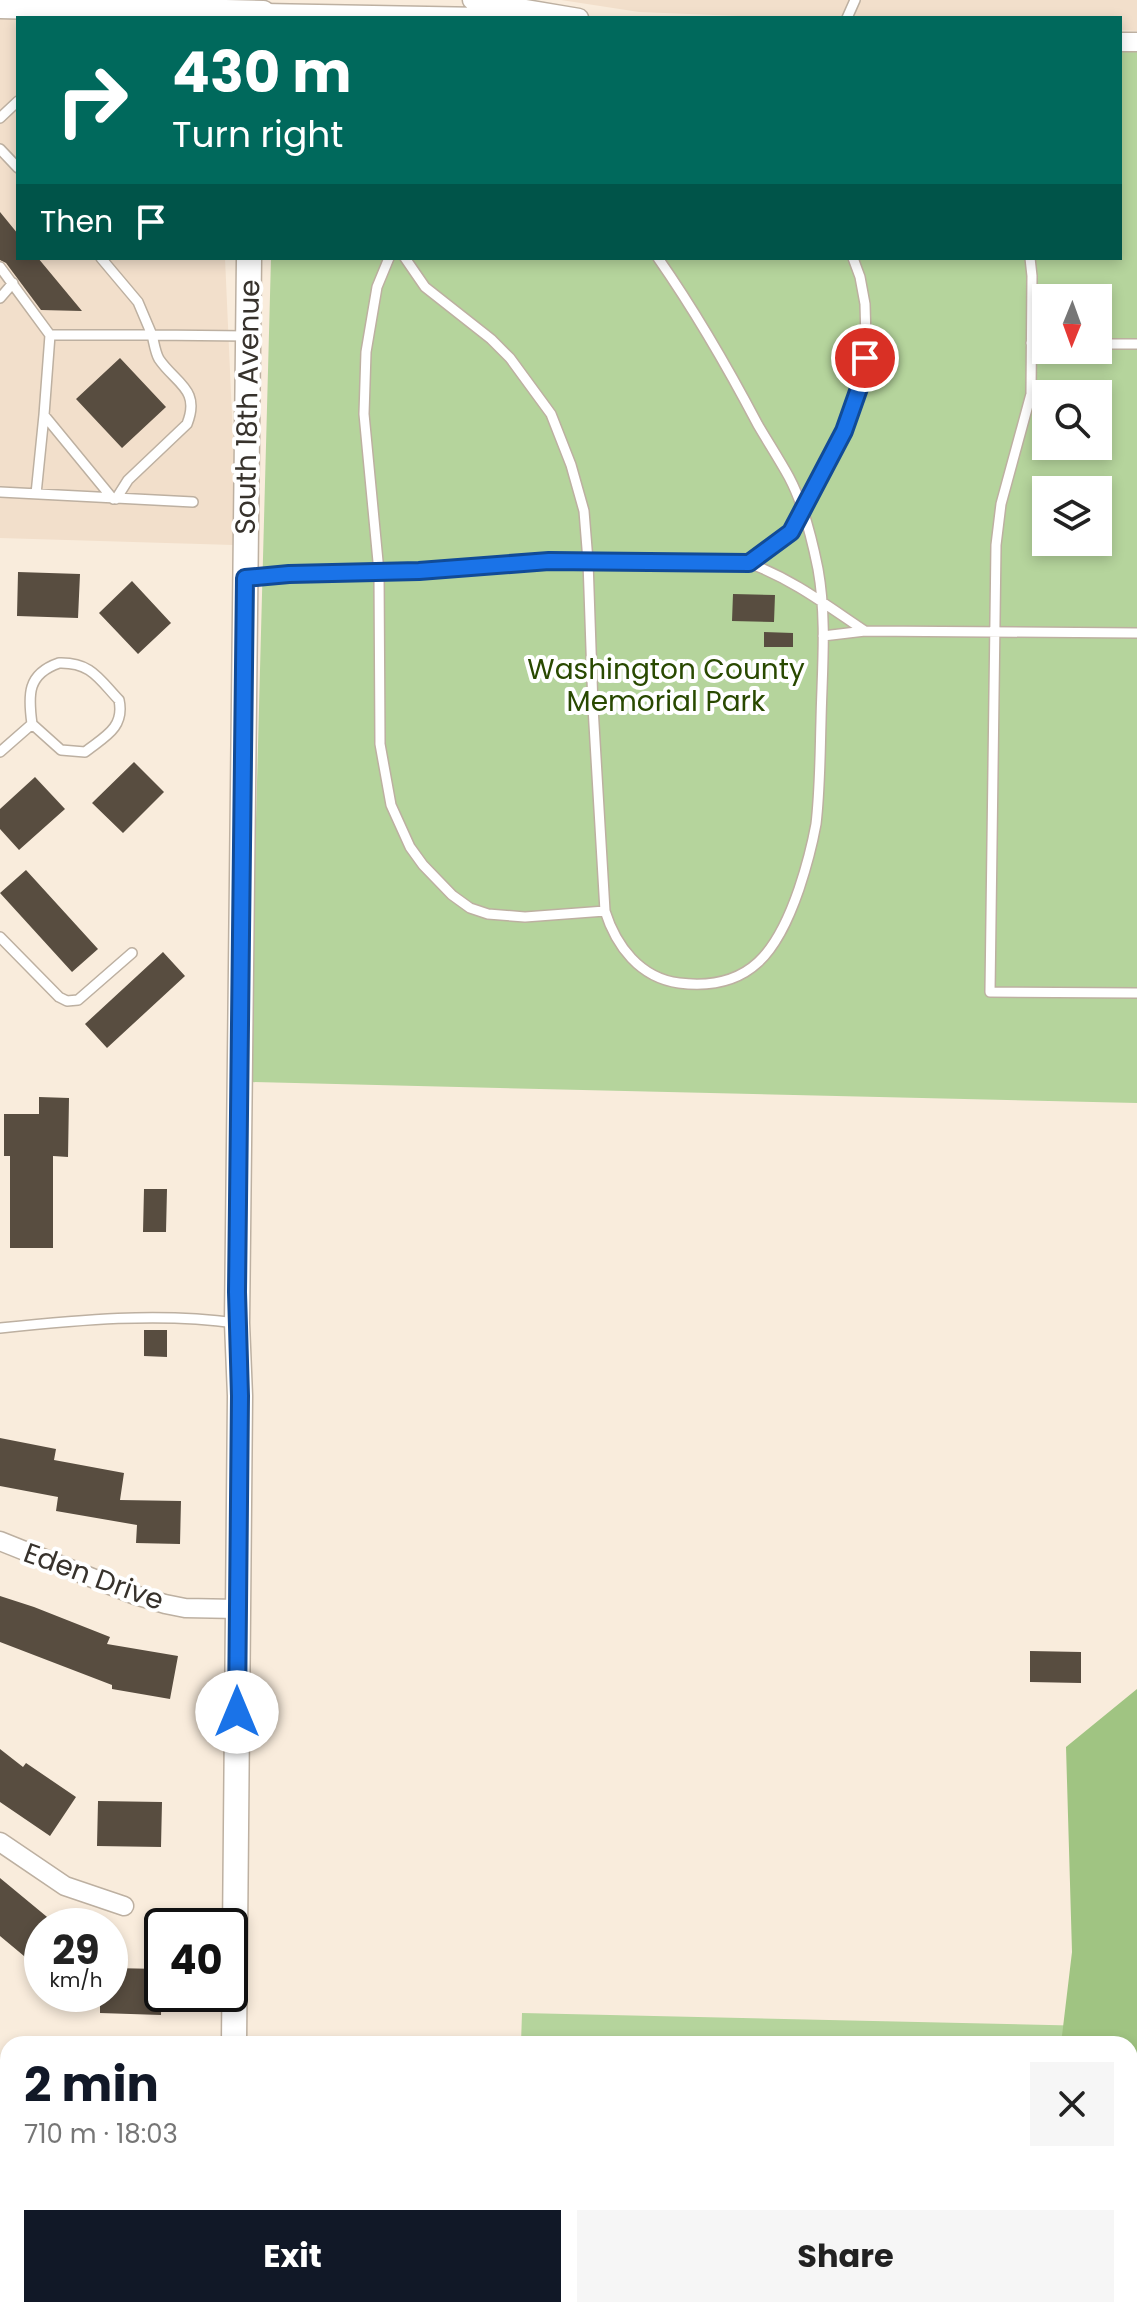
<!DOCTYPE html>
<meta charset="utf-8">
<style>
:root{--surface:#fff;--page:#f6f6f6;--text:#222;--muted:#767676;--accent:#111827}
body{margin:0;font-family:Poppins,sans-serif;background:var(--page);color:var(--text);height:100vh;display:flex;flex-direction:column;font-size:30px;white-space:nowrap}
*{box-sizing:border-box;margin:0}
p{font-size:26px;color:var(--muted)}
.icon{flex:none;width:44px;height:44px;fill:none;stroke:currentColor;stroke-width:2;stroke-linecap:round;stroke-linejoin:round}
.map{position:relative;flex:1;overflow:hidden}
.panel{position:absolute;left:0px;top:2036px;width:1138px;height:282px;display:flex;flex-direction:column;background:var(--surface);border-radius:24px 24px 0 0;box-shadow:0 4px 12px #0003}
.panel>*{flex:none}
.top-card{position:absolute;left:16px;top:16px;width:1106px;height:244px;border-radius:0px;box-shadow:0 4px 12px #0003;background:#00695c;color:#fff;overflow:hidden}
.needle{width:52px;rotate:181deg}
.buttons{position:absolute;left:1032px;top:284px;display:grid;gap:16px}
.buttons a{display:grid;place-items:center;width:80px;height:80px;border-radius:0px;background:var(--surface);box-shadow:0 4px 12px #0003;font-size:40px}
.speed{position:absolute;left:24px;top:1908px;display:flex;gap:16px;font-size:40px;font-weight:700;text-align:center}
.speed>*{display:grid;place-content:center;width:104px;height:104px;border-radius:50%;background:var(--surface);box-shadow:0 4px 12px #0003;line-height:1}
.speed small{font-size:20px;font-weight:400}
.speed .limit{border:4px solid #111;border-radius:12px;background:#fff;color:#111}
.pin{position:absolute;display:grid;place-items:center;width:68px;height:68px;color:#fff;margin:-34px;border:4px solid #fff;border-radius:50%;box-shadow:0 2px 8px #0007}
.me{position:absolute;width:88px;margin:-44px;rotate:0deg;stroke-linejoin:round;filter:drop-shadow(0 0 6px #0008)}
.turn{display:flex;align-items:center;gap:28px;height:168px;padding:0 24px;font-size:36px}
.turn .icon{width:104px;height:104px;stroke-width:2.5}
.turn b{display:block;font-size:56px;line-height:68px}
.then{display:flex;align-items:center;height:76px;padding:0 24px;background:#0003;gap:16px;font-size:30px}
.round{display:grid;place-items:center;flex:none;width:84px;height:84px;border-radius:0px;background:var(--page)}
.overview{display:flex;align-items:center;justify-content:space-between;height:136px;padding:0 24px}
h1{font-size:48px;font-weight:700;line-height:60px;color:var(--accent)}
.button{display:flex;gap:16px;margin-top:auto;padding:16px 24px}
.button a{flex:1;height:92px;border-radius:0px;background:var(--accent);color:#fff;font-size:32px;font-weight:700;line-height:92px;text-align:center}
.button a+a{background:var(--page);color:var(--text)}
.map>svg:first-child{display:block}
</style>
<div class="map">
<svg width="1137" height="2317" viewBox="0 0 1137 2317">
<rect width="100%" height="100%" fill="#f9ecdc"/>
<!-- built -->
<path fill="#f2dfcb" d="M561 0H1137V31L1120 30V18H787L639 12Z
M0 19H18V258H225L235 484 233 545 0 538Z"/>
<!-- green -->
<path fill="#b5d49c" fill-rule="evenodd" d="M1120 51H1137V1103L249 1082 271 258H1120ZM1046 298H1098V350H1046ZM1046 394H1098V446H1046ZM1046 490H1098V542H1046Z
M522 2013 1137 2027V2317H240V2310H1130V2044H521Z"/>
<!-- forest -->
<path fill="#a0c482" d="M1137 1689V2192H1130V2044H1061L1072 1952 1066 1747Z"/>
<!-- building -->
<path fill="#584d40" d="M0 212 18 234V258H38L82 311 41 310 6 263 0 260Z
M120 358 166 407 122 448 76 399Z
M18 572 80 574 78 618 17 616Z
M132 581 171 623 138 654 99 613Z
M733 594 775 595 774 622 732 621Z
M764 632 793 633V647H764Z
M134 762 164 792 123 833 92 803Z
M35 777 65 809 19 850 0 829V809Z
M26 870 98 949 72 972 0 893Z
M163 952 185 976 107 1048 85 1024Z
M39 1097 69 1098 68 1157 53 1156V1248H10V1156H4V1114H39Z
M144 1189H167L166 1232H143Z
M144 1330H167V1357L144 1356Z
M0 1438 56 1449 54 1460 124 1473 120 1500 181 1501 180 1544 136 1543 137 1525 56 1511 58 1497 0 1486Z
M0 1596 34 1607 110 1637 107 1644 178 1656 170 1699 112 1689V1685L0 1642Z
M1030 1651 1081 1652V1683L1030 1682Z
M0 1749 23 1767 26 1763 76 1797 50 1836 0 1802Z
M98 1801 162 1802 161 1847 97 1846Z
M0 1878 58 1926H42V1971L0 1936Z
M110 1968 162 1969 161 2015 100 2013V1994H110Z"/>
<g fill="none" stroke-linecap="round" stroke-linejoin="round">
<defs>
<path id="service" d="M847 18 855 0
M0 118 18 101
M0 149 18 168
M101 258 138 302 152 335 248 336
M389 258 377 287 366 352 364 414 379 572 380 744 391 805 410 847 423 865 452 895 470 908 488 914 525 917 605 911
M405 258 425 287 491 339 510 358 551 414 571 465 584 511 588 561 593 707 605 911C616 946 640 978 679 983 751 992 778 950 799 889 806 868 812 846 816 824 820 790 820 755 821 721 822 671 827 619 818 569 812 539 804 505 789 477 779 459 768 442 758 425 728 368 695 311 658 258
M1030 258 1032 276 1031 394 1001 504 996 545 990 992 1137 993
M0 267 50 335H152C154 342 155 352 159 359 175 383 201 389 187 424L128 480 116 499
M0 298 13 283
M50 335 44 415 113 499
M1031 343H1046
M1098 344H1137
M0 492 193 502
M36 494 44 415
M749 563 791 532 844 431 863 377 866 340 865 304 860 277 853 258
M248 578 289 574 419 571 549 561 749 563C794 580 826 605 865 631
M823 636 865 631 1137 633
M59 663C91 662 99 679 119 700 125 728 104 737 85 752L61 750 32 724C28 695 27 674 59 663Z
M0 752 32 724
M0 937 59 997 67 1001 78 1000 132 953
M0 1328C78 1320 158 1312 236 1323
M105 2310V2317"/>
<path id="minor" d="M472 0 579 18
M263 13 533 18
M1120 42H1137
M0 1541 135 1595 165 1604 185 1608 238 1609
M0 1842 65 1886 124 1906
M0 2190 8 2196"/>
<path id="tertiary" d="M0 6 263 13
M234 2044 240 1396 237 1323 249 258
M231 2317V2310"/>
</defs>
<!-- service casing -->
<use href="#service" stroke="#bdb0a1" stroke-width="12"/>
<!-- minor casing -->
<use href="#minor" stroke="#bdb0a1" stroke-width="21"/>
<!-- tertiary casing -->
<use href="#tertiary" stroke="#bdb0a1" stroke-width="27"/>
<!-- service -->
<use href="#service" stroke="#fff" stroke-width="9"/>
<!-- minor -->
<use href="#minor" stroke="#fff" stroke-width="18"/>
<!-- tertiary -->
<use href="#tertiary" stroke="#fff" stroke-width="24"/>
</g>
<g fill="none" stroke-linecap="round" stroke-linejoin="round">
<defs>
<path id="route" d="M237 1712 240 1396 237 1292 245 578 289 574 419 571 549 561 749 563 791 532 844 431 863 377 865 358"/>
</defs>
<!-- route casing -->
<use href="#route" stroke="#114b97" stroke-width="20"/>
<!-- route -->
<use href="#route" stroke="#1a73e8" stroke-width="14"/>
</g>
<g text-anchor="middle" stroke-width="8" stroke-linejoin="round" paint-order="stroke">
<!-- street labels -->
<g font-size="28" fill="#37322c" stroke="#fff">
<text transform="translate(247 407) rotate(-89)" y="10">South 18th Avenue</text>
<text transform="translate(94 1576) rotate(20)" y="10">Eden Drive</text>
</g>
<!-- park labels -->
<g font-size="28" fill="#294900" stroke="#fff">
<text x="666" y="679">Washington County<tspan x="666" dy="32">Memorial Park</tspan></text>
</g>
</g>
</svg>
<div class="buttons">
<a><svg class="needle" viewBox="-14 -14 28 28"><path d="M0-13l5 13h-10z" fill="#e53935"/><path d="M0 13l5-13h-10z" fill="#767676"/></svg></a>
<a><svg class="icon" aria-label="search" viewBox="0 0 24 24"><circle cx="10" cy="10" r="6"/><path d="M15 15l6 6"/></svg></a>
<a><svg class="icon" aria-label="layers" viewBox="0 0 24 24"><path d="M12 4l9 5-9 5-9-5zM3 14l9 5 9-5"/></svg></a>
</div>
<div class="speed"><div>29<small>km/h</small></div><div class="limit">40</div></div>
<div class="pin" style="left:865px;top:358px;background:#d93025"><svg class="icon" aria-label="arrive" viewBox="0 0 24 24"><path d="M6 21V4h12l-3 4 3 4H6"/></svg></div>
<svg class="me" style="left:237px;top:1712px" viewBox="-20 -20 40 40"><circle r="19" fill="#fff"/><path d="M0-13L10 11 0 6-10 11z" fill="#1a73e8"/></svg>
<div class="top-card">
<div class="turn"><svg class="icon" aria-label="right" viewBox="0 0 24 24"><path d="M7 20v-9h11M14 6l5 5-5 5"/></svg><div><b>430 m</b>Turn right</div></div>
<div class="then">Then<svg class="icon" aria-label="arrive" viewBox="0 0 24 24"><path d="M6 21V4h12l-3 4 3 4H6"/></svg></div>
</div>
<section class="panel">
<div class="overview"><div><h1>2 min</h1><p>710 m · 18:03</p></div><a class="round"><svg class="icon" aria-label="close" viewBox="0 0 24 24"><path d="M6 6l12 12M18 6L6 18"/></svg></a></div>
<div class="button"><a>Exit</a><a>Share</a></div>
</section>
</div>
